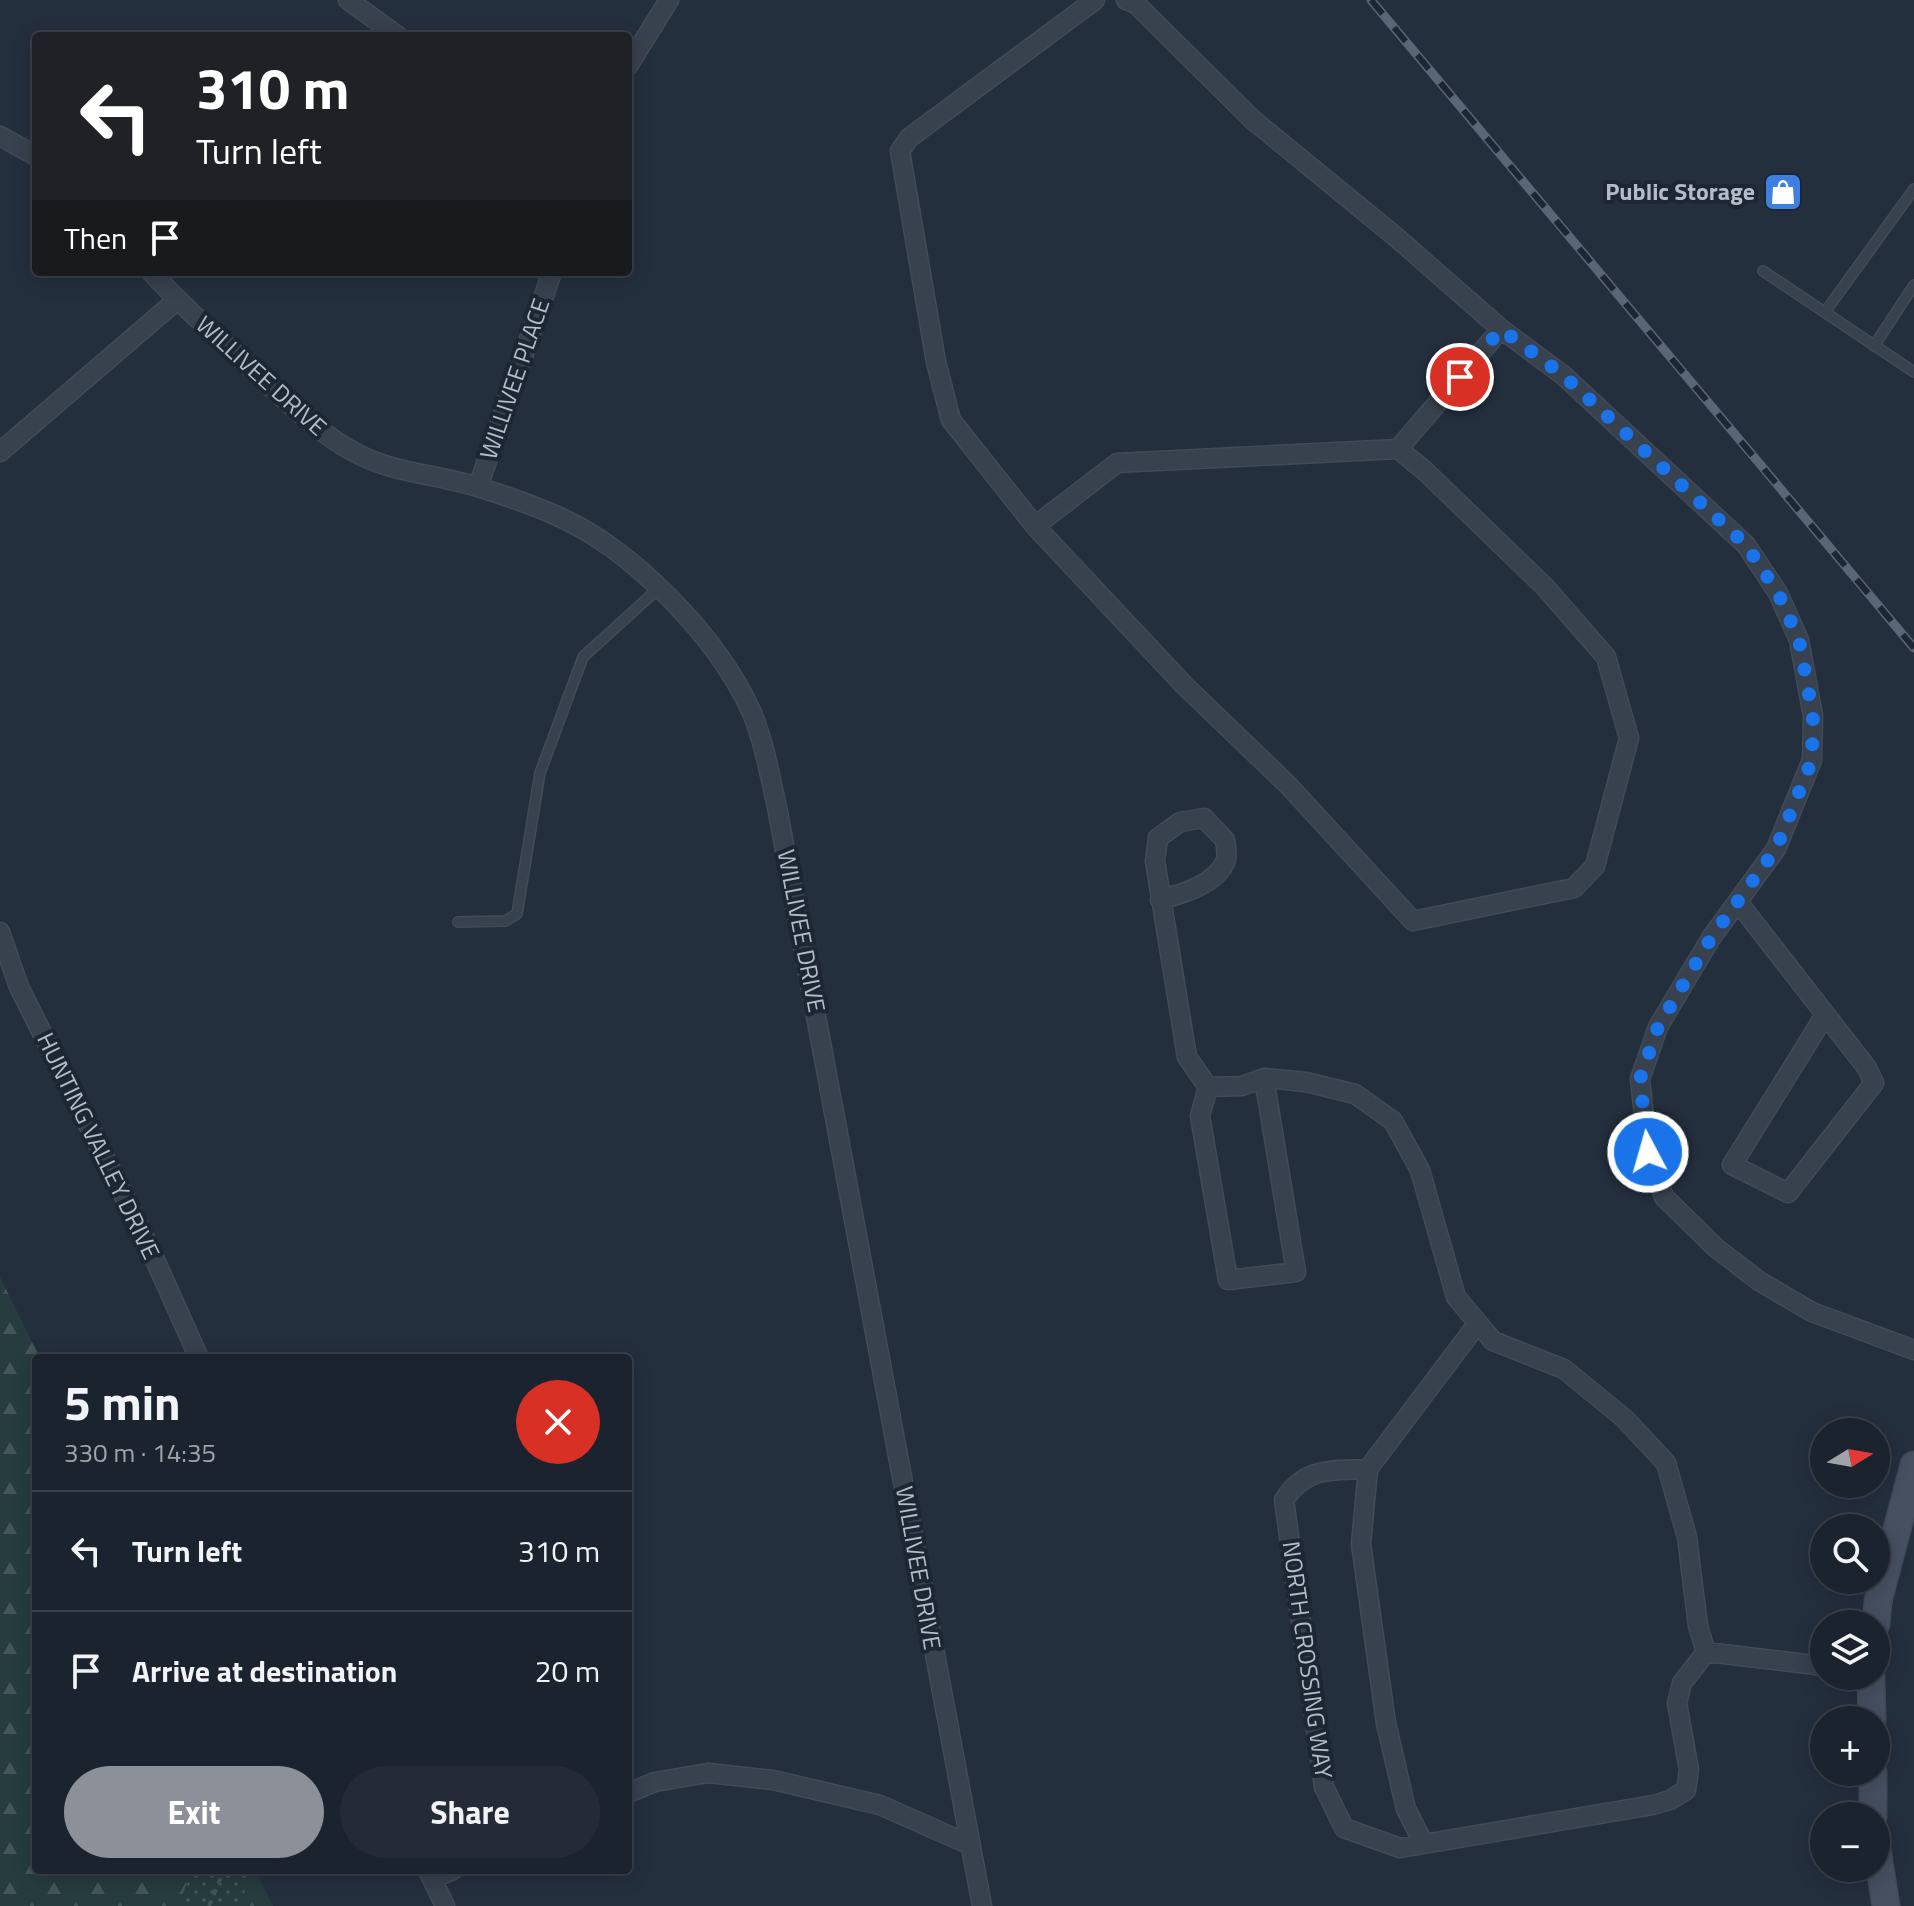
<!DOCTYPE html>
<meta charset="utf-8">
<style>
:root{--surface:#1b232e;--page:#242b36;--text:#f1f3f6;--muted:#a0a4aa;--line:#39404a;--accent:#8c9099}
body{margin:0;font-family:"Titillium Web",sans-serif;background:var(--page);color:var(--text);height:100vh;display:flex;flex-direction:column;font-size:30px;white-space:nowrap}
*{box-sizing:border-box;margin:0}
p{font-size:26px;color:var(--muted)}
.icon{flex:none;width:44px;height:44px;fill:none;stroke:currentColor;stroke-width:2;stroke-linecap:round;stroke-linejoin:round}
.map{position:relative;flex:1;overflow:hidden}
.sheet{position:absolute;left:32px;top:1354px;width:600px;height:520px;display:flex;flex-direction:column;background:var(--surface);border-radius:8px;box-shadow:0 4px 20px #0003,0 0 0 2px var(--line)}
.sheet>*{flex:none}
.hud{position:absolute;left:32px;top:32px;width:600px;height:244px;border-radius:8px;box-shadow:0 4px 20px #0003,0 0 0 2px var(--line);background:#202124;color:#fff;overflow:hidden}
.needle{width:52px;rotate:79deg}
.tools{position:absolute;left:1810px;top:1418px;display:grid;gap:16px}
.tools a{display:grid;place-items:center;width:80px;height:80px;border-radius:50%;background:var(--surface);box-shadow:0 4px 20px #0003,0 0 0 2px var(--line);font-size:40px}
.pin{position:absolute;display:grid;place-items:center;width:68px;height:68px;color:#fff;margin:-34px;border:4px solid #fff;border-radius:50%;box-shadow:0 2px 8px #0007}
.me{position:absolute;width:88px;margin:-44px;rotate:354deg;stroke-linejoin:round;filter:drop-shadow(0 0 6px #0008)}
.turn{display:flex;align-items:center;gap:28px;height:168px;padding:0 32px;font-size:36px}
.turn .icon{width:104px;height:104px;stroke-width:2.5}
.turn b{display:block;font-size:56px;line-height:68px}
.then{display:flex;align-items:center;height:76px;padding:0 32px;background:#0003;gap:16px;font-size:30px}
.round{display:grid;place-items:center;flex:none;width:84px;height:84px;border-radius:42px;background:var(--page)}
.head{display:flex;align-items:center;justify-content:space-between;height:136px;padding:0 32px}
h1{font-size:48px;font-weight:700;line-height:60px}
.action{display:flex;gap:16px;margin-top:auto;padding:16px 32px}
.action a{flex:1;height:92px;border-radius:48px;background:var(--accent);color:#fff;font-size:32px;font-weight:700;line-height:92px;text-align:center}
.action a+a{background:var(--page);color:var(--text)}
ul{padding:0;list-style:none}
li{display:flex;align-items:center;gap:24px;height:120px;padding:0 32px;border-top:2px solid var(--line)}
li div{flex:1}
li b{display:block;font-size:30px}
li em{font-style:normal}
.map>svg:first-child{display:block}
</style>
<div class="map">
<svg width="1914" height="1906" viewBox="0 0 1914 1906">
<defs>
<pattern id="grass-dots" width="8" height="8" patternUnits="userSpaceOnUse" patternTransform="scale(2)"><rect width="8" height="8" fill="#263c3f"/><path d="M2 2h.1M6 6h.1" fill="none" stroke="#435659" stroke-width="1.8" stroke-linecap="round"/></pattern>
<pattern id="forest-firs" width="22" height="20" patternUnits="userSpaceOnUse" patternTransform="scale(2)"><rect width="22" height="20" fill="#263c3f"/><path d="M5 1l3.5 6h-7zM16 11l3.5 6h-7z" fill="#435659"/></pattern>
</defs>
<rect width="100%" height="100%" fill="#242f3e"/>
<!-- grass -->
<path fill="url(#grass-dots)" d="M192 1870H254L239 1906H178Z"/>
<!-- forest -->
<path fill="url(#forest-firs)" d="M0 1277 40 1358H36V1870H192L178 1906H0Z
M254 1870H255L273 1906H239Z"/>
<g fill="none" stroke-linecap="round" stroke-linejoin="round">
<defs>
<path id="lane" d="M1763 271 1914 372
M1825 312 1914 189
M1874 346 1914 285
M458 922 505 921 517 914 540 773 583 657 659 588"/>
<path id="street" d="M348 0 398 36
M1095 0 909 138 900 151 936 362 951 420 1035 526 1185 686 1288 785 1413 921 1574 888 1595 866 1629 738 1606 657 1545 587 1425 471 1398 449 1501 329
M1126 0 1136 4 1253 120 1396 237 1501 329 1563 375 1746 545 1778 593 1799 640 1813 716 1812 760 1776 849 1711 938 1658 1027 1640 1079 1648 1152 1664 1197 1716 1248 1759 1281 1812 1312 1914 1350
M628 66 669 0
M0 136 36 156
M151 272C185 309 223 342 260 377 290 404 318 433 354 452 394 474 439 474 481 488 506 496 532 505 555 515 632 548 718 637 752 713 764 742 770 776 777 807L982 1906
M0 452 177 300
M478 487 552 272
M1035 526 1117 463 1398 449
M1160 900C1182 894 1217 884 1226 860 1227 855 1226 846 1225 840L1204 818 1180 822 1158 838 1155 861 1187 1057 1208 1087 1242 1086 1264 1078 1306 1082 1355 1094 1393 1121 1420 1170 1456 1297 1493 1341 1564 1369 1625 1419 1666 1463 1687 1537 1698 1626 1706 1652 1682 1683 1677 1703 1689 1770 1686 1790 1670 1800 1653 1805 1400 1848 1344 1828 1324 1787 1284 1500C1306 1466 1332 1471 1368 1469L1478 1323
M1738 902 1867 1068 1874 1083 1788 1193 1732 1165 1825 1015
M0 932 19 987 147 1242 199 1358
M1208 1087 1200 1116 1228 1280 1296 1272 1264 1078
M1368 1469 1361 1544 1386 1723 1406 1809 1424 1844
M1706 1652 1824 1666
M628 1793 655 1782 708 1773 773 1780 880 1805 968 1844
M428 1870 445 1906
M432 1879 453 1870"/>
<path id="secondary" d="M1876 1624 1878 1601 1914 1465
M1871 1676 1872 1720
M1873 1772V1816
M1876 1843 1886 1906"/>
</defs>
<!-- lane casing -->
<use href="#lane" stroke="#414a57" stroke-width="12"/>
<!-- street casing -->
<use href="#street" stroke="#414a57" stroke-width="21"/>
<!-- secondary casing -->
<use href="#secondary" stroke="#414a57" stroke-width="29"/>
<!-- path -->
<path stroke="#3f5557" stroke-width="4" stroke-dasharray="6 6" stroke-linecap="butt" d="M209 1906 224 1870"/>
<!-- lane -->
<use href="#lane" stroke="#38414e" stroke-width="9"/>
<!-- street -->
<use href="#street" stroke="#38414e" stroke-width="18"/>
<!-- secondary -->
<use href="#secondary" stroke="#465061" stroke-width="26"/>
<defs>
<path id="rail" d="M1371 0 1914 648"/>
</defs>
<!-- rail casing -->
<use href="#rail" stroke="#5a6575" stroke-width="9"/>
<!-- rail -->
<use href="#rail" stroke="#1d2633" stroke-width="6" stroke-dasharray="18" stroke-linecap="butt"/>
</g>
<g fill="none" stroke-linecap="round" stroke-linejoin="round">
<!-- route -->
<path stroke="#1a73e8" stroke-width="14" stroke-dasharray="0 25.2" d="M1460 377 1501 329 1563 375 1746 545 1778 593 1799 640 1813 716 1812 760 1776 849 1711 938 1658 1027 1640 1079 1648 1152"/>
</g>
<!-- icons -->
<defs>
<symbol id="shop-square" viewBox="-11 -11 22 22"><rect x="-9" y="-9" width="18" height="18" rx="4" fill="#3f7fe0" stroke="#1d2633"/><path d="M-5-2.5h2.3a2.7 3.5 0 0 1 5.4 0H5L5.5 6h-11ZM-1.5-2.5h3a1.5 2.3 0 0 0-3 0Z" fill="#fff"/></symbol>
</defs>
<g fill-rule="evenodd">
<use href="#shop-square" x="1761" y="170" width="44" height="44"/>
</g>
<g text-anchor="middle" stroke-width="8" stroke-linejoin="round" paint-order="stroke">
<!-- poi labels -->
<g font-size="24" font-weight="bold" fill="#b4bcc9" stroke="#1d2633" text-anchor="end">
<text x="1755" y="200">Public Storage</text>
</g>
<!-- street labels -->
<g font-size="24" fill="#b4bcc9" stroke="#1d2633">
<text transform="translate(261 376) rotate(42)" y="8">WILLIVEE DRIVE</text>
<text transform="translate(515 379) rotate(-71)" y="8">WILLIVEE PLACE</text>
<text transform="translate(801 931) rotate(79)" y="8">WILLIVEE DRIVE</text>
<text transform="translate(98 1146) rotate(64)" y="8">HUNTING VALLEY DRIVE</text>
<text transform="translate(918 1568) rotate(80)" y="8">WILLIVEE DRIVE</text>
<text transform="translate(1307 1660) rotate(82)" y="8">NORTH CROSSING WAY</text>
</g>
</g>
</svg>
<div class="tools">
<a><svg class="needle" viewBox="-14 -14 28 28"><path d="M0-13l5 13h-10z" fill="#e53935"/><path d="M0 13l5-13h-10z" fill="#a0a4aa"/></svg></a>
<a><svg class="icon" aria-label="search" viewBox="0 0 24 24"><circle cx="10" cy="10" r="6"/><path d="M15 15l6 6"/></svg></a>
<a><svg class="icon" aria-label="layers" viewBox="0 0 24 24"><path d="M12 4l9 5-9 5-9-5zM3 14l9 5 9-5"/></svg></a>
<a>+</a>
<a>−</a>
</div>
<div class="pin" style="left:1460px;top:377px;background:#d93025"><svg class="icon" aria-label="arrive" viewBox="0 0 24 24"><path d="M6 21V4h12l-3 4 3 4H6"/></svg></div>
<svg class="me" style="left:1648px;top:1152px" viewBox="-20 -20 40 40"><circle r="17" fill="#1a73e8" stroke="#fff" stroke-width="3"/><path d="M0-11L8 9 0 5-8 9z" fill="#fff"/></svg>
<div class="hud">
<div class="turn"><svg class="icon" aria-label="left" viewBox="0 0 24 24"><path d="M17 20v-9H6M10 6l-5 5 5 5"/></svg><div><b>310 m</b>Turn left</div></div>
<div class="then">Then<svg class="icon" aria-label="arrive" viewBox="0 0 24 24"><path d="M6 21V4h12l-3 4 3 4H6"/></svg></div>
</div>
<section class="sheet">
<div class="head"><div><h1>5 min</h1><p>330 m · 14:35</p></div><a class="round" style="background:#d93025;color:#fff"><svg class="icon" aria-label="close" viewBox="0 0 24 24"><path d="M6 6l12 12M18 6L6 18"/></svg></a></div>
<ul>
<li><svg class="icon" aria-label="left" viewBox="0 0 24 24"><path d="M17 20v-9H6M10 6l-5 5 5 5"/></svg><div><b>Turn left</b></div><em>310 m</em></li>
<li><svg class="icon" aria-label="arrive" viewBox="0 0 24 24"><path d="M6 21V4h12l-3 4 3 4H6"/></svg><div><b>Arrive at destination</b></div><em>20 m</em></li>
</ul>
<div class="action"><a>Exit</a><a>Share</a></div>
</section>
</div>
